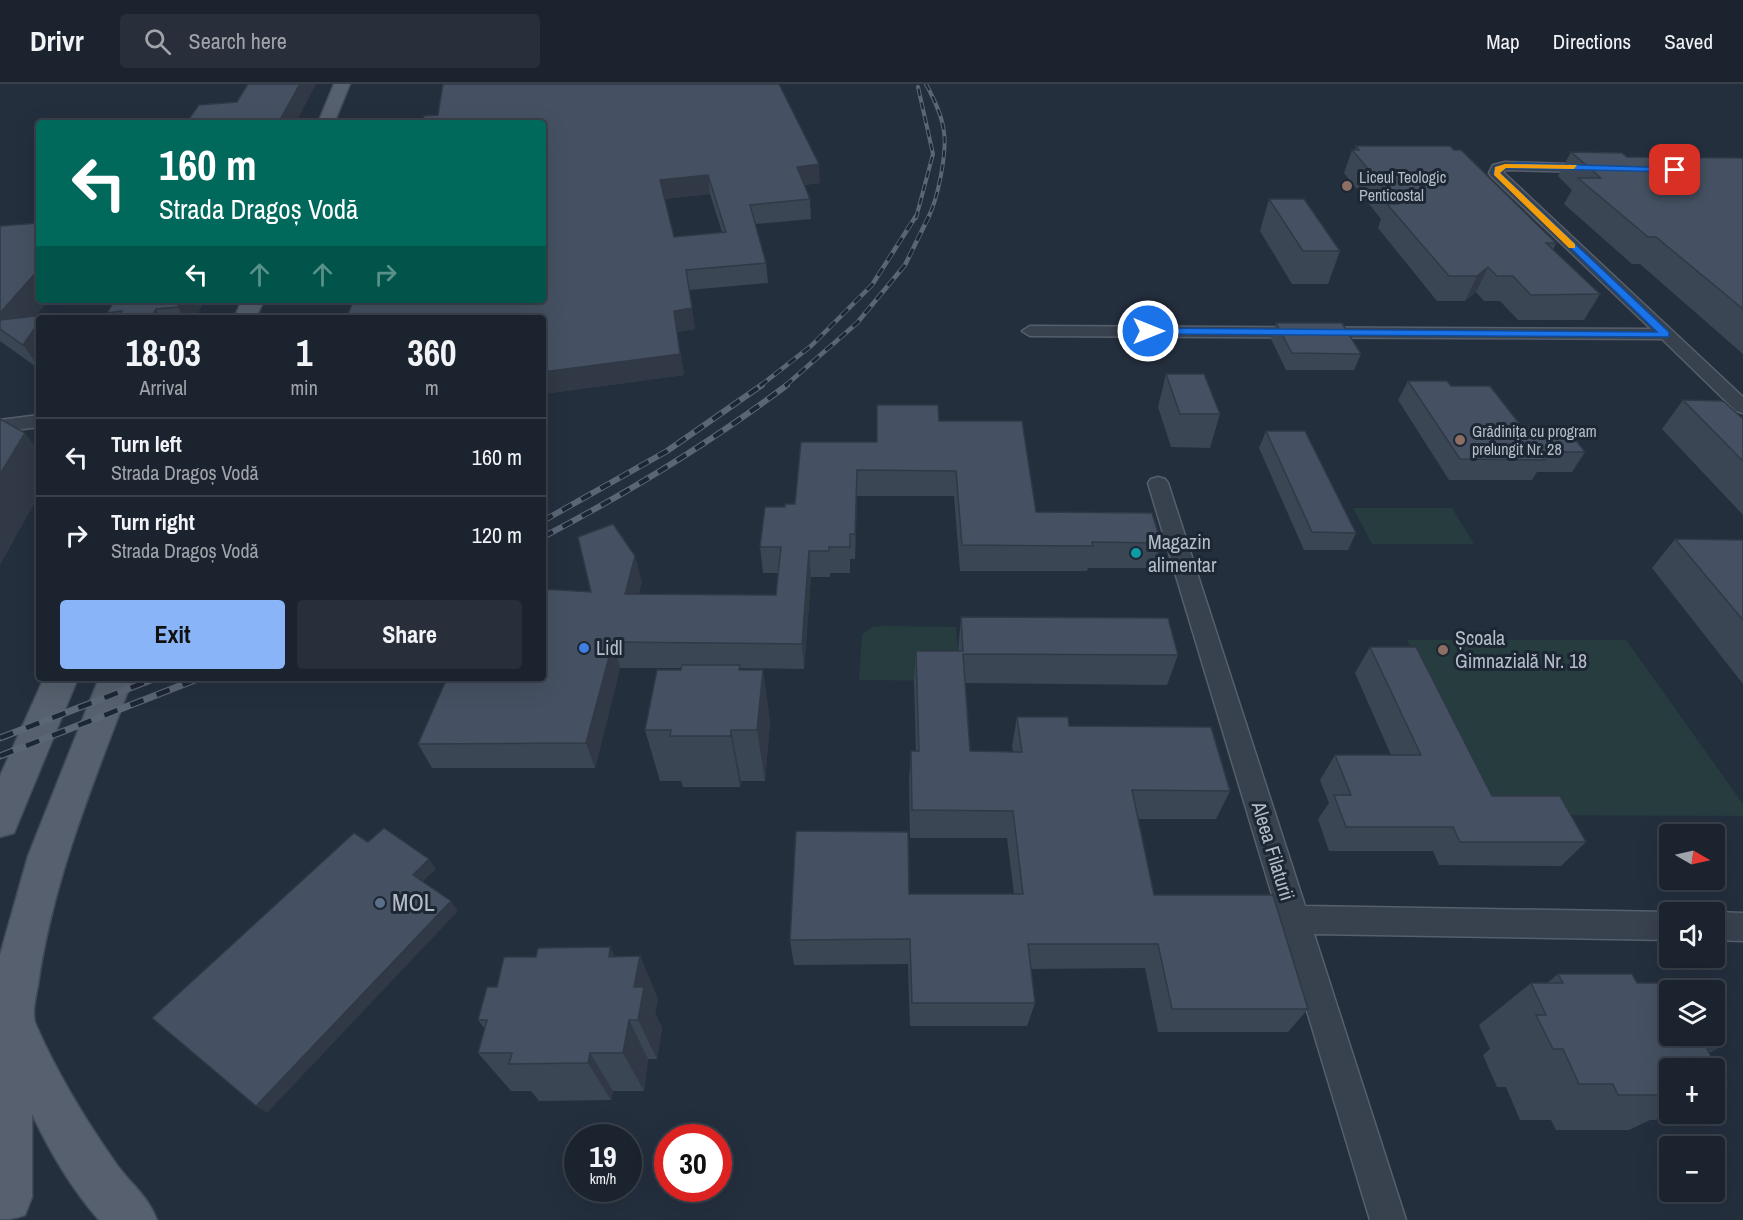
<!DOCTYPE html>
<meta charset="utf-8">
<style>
:root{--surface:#1b232e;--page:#282f3a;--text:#f1f3f6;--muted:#a0a4aa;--line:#39404a;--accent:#8ab4f8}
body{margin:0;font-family:"Archivo Narrow",sans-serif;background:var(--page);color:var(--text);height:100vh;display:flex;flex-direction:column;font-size:22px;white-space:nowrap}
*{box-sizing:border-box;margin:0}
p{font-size:20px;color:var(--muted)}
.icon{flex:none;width:33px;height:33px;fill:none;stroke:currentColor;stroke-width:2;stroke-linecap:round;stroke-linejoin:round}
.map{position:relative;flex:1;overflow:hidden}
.details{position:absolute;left:36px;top:231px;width:510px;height:366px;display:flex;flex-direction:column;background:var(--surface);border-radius:6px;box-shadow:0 6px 24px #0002,0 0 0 2px var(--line)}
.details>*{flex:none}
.banner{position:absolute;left:36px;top:36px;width:510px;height:183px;border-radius:6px;box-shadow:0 6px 24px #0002,0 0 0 2px var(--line);background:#00695c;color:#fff;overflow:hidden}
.needle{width:39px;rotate:99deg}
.tools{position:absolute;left:1659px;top:740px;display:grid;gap:12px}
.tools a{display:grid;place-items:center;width:66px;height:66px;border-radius:6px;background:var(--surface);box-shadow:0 6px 24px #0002,0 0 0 2px var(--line);font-size:30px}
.speed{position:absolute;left:564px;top:1040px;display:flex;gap:12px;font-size:30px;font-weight:700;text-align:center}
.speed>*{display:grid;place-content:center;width:78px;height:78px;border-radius:50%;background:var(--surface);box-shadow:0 6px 24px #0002,0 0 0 2px var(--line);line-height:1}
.speed small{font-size:15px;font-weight:400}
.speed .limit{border:9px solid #d22;background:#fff;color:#111}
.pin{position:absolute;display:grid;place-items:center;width:51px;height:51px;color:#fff;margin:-26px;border-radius:12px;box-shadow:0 3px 9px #0006}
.me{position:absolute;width:66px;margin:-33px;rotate:90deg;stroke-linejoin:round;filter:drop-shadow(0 0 4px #0008)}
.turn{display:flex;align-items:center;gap:21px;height:126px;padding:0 24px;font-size:27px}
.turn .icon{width:78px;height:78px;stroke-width:2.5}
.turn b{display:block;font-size:42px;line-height:51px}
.lanes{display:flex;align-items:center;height:57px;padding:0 24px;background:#0003;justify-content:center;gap:30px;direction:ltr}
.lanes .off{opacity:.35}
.eta{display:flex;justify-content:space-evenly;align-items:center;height:102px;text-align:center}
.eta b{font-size:36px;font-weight:700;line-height:42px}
.action{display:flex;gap:12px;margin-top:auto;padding:12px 24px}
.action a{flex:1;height:69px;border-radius:6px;background:var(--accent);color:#111;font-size:24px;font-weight:700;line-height:69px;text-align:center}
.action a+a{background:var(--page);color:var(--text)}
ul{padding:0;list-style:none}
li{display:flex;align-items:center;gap:18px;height:78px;padding:0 24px;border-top:2px solid var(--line)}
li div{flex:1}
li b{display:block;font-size:22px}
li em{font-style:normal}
header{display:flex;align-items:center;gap:36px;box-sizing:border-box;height:84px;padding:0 30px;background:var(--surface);border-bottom:2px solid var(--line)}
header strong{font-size:28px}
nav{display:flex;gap:33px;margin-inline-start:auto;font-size:21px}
.search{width:420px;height:54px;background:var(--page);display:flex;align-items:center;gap:15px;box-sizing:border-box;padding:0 21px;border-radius:6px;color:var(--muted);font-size:22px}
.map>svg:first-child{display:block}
</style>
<header>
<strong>Drivr</strong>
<div class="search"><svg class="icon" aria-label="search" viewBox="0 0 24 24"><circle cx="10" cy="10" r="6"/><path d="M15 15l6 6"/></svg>Search here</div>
<nav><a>Map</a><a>Directions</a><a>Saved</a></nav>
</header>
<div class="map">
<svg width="1743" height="1136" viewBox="0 0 1743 1136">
<rect width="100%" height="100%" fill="#242f3e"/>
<!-- green -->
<path fill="#263c3f" d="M1353 424H1452L1474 460H1372Z
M881 542 956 543 960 597 859 596 862 551 872 543Z
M1407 556H1626L1743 720V732L1495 731Z"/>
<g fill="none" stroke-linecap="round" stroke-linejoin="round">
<defs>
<path id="minor" d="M1505 78 1599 81 1601 84 1594 88 1506 86 1503 88 1743 313V329L1736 327 1662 255 1030 252 1022 247 1030 242 1651 245 1491 92 1489 89 1493 81Z
M39 331V343L0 348V336Z
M1158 393 1165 395 1168 399 1305 822 1670 828V856L1314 850 1406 1136H1370L1148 399 1151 395Z
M1714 828 1743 829V857L1714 856Z"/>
<path id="primary" d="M334 0H350L334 39H318Z
M242 216H264L256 234H234Z
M44 594H78L14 749 0 753V692Z
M99 594H133C95 695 53 794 38 901 36 912 31 931 36 941 57 989 85 1035 115 1078 130 1100 147 1110 157 1136H99C71 1104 50 1068 32 1030V1113L25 1131C16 1134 9 1136 0 1135V871L28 772Z"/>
</defs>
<!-- minor casing -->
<use href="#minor" stroke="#565f6c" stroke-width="3"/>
<!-- primary casing -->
<use href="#primary" stroke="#414a57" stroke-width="3"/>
<!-- minor -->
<use href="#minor" fill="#38414e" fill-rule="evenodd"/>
<!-- primary -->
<use href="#primary" fill="#56606e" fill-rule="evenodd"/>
<defs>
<path id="rail-far3" d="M926 0C934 15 942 31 944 48 947 68 938 115 928 134
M916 134 933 70 918 3"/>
<path id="rail-far2" d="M760 302 811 262 872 201 916 132
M785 302 857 239 905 181 929 132"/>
<path id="rail-far1" d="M543 437 667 367 762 301
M543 453C629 408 710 359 787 301"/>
<path id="rail" d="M0 654 156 594
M0 672 200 594"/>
</defs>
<!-- rail-far3 casing -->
<use href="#rail-far3" stroke="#5a6575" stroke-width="4"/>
<!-- rail-far2 casing -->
<use href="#rail-far2" stroke="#5a6575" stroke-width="4.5"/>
<!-- rail-far1 casing -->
<use href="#rail-far1" stroke="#5a6575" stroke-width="6"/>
<!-- rail casing -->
<use href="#rail" stroke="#5a6575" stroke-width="7"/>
<!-- rail-far3 -->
<use href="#rail-far3" stroke="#1d2633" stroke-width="2" stroke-dasharray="7" stroke-linecap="butt"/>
<!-- rail-far2 -->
<use href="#rail-far2" stroke="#1d2633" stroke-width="3" stroke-dasharray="9" stroke-linecap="butt"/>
<!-- rail-far1 -->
<use href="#rail-far1" stroke="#1d2633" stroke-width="4" stroke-dasharray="11" stroke-linecap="butt"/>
<!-- rail -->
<use href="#rail" stroke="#1d2633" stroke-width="4.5" stroke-dasharray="14" stroke-linecap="butt"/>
</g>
<!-- wall -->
<path fill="#3b4654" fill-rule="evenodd" d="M543 39 820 99 804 101 810 115 811 135 755 140 766 179 768 199 689 206 695 245 677 248 684 291 543 310ZM710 110 722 148 674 153 664 115Z
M1356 62 1556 159 1553 166 1600 210 1584 236H1518L1500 217H1484L1476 208 1465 217H1437L1378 144 1381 135 1344 89 1352 66H1355Z
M1571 68 1627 73 1743 74V270L1640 180H1632L1564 120 1572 106 1558 92Z
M1269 115 1340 167 1328 200H1292L1260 147Z
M0 142 49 216 35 232 39 234V285L0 257Z
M205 216 195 234H111L107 229Z
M1276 239 1361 270 1354 286H1286L1271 255Z
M1166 290 1220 330 1210 364 1171 363 1158 323Z
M1408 297 1451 302 1522 343 1585 368 1572 388H1537L1532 396H1449L1398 316Z
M1683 316 1743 335V431L1662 345Z
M939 337 1036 428 1161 459 1153 484H1088L1087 487H960L954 412H857L855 475H850V489H830V493H811L804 585 740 584V586H763L770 638 765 697H741L740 703H683L681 697H660L645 646 681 586 682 584H620L595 684H432L418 660 543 594 591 508 642 498 638 510 776 511 778 489H763L760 463 785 423 795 420 877 358Z
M1266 347 1356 449 1348 466H1304L1259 364Z
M1675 455 1743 456V600L1652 484Z
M961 533 1178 571 1167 601 965 599 970 667 1013 668 1012 662 1017 633 1069 642 1230 707 1216 735H1138L1154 811 1308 925 1288 948H1158L1145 884 1031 885 1035 919 1027 942H910L908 880 794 881 790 856 909 810H1014L1007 754H910L909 696 911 667H916L914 597 916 567H958Z
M1370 563 1492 712 1586 758 1561 782 1439 781 1433 767H1329L1318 735 1329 719 1320 696 1335 671H1391L1355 589Z
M610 863 615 873 640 872 658 915 655 929 662 944 657 975H648L644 1007H613L611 1016 539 1017 531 1007H511L478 969 485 945 478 936 497 903 536 873Z
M1558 890 1670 951 1717 965 1709 969 1727 1000 1714 1006V984H1670V1029L1655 1036H1650L1629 1046H1556L1551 1036H1520L1506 1003H1497L1483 971 1490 965 1479 941 1531 899H1547Z"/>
<!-- shaded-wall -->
<path fill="#303945" d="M300 0H316L296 39H278Z
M819 80 820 99 798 101 797 83Z
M708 91 710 110 663 115 660 96Z
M1488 183 1476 208 1465 217 1477 192Z
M39 185V216H49L15 256 0 245V229Z
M181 216H205L195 234H184L178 223Z
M692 224 695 245 677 248 684 291 543 310V288L674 227Z
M156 225 161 234H151Z
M39 238V283L23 261Z
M25 349 39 367V411L0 481V390Z
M857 386V412L855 475V450Z
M809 467 811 493 804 585 802 560Z
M635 472 642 498 632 536 625 510Z
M613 558 620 584 595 684 586 659Z
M763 586 770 638 765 697 757 646Z
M731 646 741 697 740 703 731 652Z
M429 775 436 785 420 800 413 791Z
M451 817 458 827 267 1029 256 1022Z
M610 863 630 906 609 873Z
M640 872 658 915 655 929 662 944 657 975 638 936 634 903Z
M629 936 648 975 644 1007 623 969Z
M590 969 613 1007 611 1016 588 979Z"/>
<!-- building -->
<path fill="#455162" stroke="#303945" stroke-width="1.5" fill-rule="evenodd" d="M248 0H300L278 39H186L199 21 237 18Z
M443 0H779L819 80 797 83 810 115 750 121 766 179 686 186 692 224 674 227 680 270 543 288V234H346L354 216H543V39H423L424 32 438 31ZM708 91 726 148 674 153 660 96Z
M1356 62H1450L1454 66H1461L1556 159H1546L1600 210 1531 211 1513 192H1497L1488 183 1477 192H1449L1387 120H1398L1352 66H1359Z
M1571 68 1622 69 1627 73 1743 74V225L1656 153H1648L1578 94H1601Z
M1269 115H1304L1340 167H1303Z
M39 139V185L0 229V142Z
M115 216H181L178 223 156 225 151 234H119L122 227 107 229Z
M44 231 42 234H39V238L23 261 0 245V236Z
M1276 239H1342L1361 270 1292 269Z
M1166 290H1204L1220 330H1180Z
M1408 297H1447L1451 302H1490L1522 343 1566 344 1585 368H1539L1545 376 1460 375Z
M1683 316 1723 317 1743 335V377Z
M877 321H938L939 337H1022L1036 428 1152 429 1161 459 1092 458 1093 462 962 461 956 387 857 386 855 450H850V463H829V467H809L802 560 613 558 586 659 418 660 447 594H543V505L591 508 578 453 613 440 635 472 625 510 776 511 781 463H760L765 423H785V420H795L801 358H877Z
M0 335 25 349 0 390Z
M1266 347H1305L1356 449 1312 448Z
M1675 455 1743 456V536Z
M961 533 1168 534 1178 571 963 570 970 667 1022 668 1017 633H1068L1069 642 1211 643 1230 707 1132 706 1154 811H1273L1308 925H1172L1158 860H1028L1035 919H912L910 855 790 856 796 747 908 748 909 810H1023L1013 727 912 726 911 667H919L916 567H963Z
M1370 563H1416L1492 712H1560L1586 758H1460L1453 743H1346L1334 711H1351L1335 671H1421Z
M682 581H740L739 586H763L757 646H731V652H670L671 646H645L657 586H681Z
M384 744 429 775 413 791 451 817 256 1022 152 934 354 749 368 758Z
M610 863 609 873 640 872 634 903H644L638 936H629L623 969H590L588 979 509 980 512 969H478L487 936H478L487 903H497L504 873H536L538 864Z
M1558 890H1632L1637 899H1669L1673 906H1670V951H1709L1717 965H1707L1727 1000H1714V984H1670V1011H1618L1613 1000H1579L1563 965H1553L1536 931H1546L1531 899H1563Z"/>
<!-- route -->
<path fill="#1a73e8" stroke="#114b97" stroke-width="1.5" d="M1518 79 1678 84 1675 88 1506 84 1500 89 1669 248V253L1148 250 1143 247 1148 244 1657 248 1493 89 1495 83Z"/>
<!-- slow -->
<path fill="#f59e0b" d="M1505 80 1577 81 1574 85 1506 84 1500 89 1575 160V164H1569L1494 91 1495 83Z"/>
<!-- markers -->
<g fill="#8d6e63" stroke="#1d2633" stroke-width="2">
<circle cx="1347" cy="102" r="6"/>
<circle cx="1460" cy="356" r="6"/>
<circle cx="1443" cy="566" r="6"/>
</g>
<circle fill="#0f9aa8" stroke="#1d2633" stroke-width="2" cx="1136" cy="469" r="6"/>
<circle fill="#3f7fe0" stroke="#1d2633" stroke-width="2" cx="584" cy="564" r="6"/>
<circle fill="#5c6f8a" stroke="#1d2633" stroke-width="2" cx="380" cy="819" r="6"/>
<g text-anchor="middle" stroke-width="6" stroke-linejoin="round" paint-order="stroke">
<!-- far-poi labels -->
<g font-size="16" fill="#b4bcc9" stroke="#1d2633" text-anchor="start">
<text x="1359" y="99">Liceul Teologic<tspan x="1359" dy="18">Penticostal</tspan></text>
<text x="1472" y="353">Grădinița cu program<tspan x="1472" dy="18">prelungit Nr. 28</tspan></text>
</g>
<!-- poi labels -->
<g font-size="20" fill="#b4bcc9" stroke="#1d2633" text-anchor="start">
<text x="1148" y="465">Magazin<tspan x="1148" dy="23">alimentar</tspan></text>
<text x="1455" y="561">Școala<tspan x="1455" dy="23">Gimnazială Nr. 18</tspan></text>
<text x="596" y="571">Lidl</text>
</g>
<!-- street labels -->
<g font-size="20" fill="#b4bcc9" stroke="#1d2633">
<text transform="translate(1273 767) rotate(73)" y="7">Aleea Filaturii</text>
</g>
<!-- near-poi labels -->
<g font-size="24" fill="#b4bcc9" stroke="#1d2633" text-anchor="start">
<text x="392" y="827">MOL</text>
</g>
</g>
</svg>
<div class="tools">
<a><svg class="needle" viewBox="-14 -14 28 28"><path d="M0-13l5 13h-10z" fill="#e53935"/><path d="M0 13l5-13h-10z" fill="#a0a4aa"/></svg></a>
<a><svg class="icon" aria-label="sound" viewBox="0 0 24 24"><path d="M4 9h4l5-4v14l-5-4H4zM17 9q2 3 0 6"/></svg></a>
<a><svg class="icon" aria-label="layers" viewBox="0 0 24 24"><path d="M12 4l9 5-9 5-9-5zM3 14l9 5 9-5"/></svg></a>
<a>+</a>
<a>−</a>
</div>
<div class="speed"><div>19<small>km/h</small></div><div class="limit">30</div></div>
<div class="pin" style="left:1675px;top:86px;background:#d93025"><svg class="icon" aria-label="arrive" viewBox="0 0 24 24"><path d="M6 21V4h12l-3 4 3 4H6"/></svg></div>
<svg class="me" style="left:1148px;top:247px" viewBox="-20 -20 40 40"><circle r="17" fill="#1a73e8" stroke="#fff" stroke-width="3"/><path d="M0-11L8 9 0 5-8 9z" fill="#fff"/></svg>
<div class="banner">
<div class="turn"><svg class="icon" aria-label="left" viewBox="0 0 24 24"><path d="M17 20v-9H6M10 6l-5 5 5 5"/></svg><div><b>160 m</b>Strada Dragoș Vodă</div></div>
<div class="lanes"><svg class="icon" aria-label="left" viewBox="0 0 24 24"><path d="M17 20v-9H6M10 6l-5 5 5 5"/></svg><svg class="icon off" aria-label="ahead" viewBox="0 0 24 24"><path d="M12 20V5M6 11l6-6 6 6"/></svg><svg class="icon off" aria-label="ahead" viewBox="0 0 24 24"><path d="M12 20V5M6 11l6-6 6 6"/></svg><svg class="icon off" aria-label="right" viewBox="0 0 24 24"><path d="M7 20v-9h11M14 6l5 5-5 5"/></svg></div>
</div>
<section class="details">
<div class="eta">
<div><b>18:03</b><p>Arrival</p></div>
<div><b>1</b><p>min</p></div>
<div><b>360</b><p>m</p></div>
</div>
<ul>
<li><svg class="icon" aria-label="left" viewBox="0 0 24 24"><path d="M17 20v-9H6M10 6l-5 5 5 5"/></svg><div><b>Turn left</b><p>Strada Dragoș Vodă</p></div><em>160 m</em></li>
<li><svg class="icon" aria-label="right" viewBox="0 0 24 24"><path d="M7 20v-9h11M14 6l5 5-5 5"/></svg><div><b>Turn right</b><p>Strada Dragoș Vodă</p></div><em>120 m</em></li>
</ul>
<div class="action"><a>Exit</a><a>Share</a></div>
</section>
</div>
